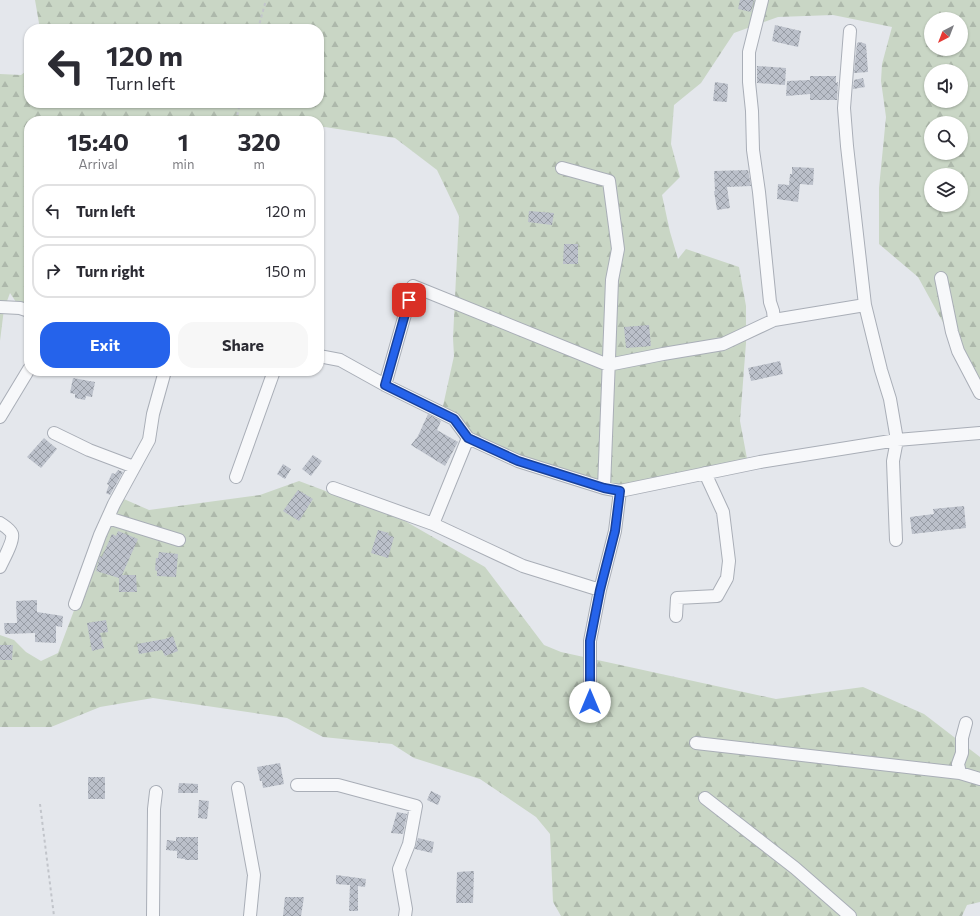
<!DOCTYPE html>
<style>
:root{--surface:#fff;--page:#f7f7f7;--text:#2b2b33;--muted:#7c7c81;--line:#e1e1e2;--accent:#2563eb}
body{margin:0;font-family:Commissioner,sans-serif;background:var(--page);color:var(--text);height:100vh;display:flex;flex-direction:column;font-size:15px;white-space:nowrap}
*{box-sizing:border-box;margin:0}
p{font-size:13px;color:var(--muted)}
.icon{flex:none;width:22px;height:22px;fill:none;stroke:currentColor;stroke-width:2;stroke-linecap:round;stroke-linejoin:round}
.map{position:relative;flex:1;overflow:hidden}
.side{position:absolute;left:24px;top:116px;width:300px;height:260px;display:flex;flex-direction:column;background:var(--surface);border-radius:16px;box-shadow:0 1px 3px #0004}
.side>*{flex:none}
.top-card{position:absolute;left:24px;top:24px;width:300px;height:84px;border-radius:16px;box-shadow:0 1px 3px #0004;background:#fff;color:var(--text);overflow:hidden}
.needle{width:26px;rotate:222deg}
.controls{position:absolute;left:924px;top:12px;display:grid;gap:8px}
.controls a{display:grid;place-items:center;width:44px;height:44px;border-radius:50%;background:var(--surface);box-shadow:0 1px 3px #0004;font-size:20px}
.pin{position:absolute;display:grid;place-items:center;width:34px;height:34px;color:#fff;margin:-17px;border-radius:8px;box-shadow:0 2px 6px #0006}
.me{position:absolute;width:44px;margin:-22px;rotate:0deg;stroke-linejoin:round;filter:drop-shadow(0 0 3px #0008)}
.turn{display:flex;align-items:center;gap:14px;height:84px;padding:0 16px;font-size:18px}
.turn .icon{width:52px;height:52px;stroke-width:2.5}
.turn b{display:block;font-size:28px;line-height:34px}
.eta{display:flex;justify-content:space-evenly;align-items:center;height:68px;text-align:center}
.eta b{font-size:24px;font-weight:700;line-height:28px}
.primary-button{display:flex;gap:8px;margin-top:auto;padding:8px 16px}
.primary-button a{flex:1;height:46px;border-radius:16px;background:var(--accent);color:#fff;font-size:16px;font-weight:700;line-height:46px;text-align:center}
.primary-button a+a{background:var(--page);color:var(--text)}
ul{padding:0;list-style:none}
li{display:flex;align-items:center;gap:12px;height:54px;margin:0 8px 6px;padding:0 8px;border:2px solid var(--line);border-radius:16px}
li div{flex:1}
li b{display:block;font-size:15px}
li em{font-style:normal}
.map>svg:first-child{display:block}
</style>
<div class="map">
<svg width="980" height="916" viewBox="0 0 980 916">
<defs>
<pattern id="forest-firs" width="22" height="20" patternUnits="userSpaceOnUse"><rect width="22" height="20" fill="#c9d6c5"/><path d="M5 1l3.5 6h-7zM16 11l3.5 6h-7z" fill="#adb8ab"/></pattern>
<pattern id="building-cross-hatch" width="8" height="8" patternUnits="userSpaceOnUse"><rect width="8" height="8" fill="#bbc0ca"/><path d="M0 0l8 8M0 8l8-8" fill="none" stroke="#989da6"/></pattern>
</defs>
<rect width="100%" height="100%" fill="#e4e7ec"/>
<!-- forest -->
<path fill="url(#forest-firs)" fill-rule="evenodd" d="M35 0H980V381L956 346 918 277 879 244V188L886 117 881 81 882 64 892 27 833 15 778 17 734 33 701 83 674 105 671 144 680 177 662 195 670 232 678 259 686 249 739 267 746 306V343L740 421 748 464 614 493 527 464 470 432 443 406 454 356 453 338 459 216 437 170 395 138 325 127H319V121H29V311L20 308 10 293 4 309 0 341V74L21 75 29 69V103H319V29H40ZM931 19H961V49H931ZM931 71H961V101H931ZM931 123H961V153H931ZM931 175H961V205H931Z
M299 481 405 521 485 567 544 645 561 652 776 699 863 687 924 714 980 757V902L967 905 962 916H561L553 902 550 834 536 817 480 779 414 758 392 744 323 737 287 718 153 698 100 707 51 727H0V635L14 640 26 652 41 661 58 653 117 496 149 510 260 495Z"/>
<!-- building -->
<path fill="url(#building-cross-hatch)" d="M740 0H754L751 12 738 9Z
M775 25 801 31 798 47 772 41Z
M860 42 866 44 868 72 854 73 857 43Z
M757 66 786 68 785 85 757 83Z
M810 76H836V83L838 82 837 100H810V94L786 96 787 81 810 80Z
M863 78 865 87 853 89 854 80Z
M715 82 728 84 727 102 713 101Z
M792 167 814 168 813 185 800 184 798 202 777 199 778 184 789 185 790 174H792Z
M748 170 751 186 727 187 730 208 717 210 714 191H715L714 171Z
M529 211 554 213 552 225 528 222Z
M564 244H578V264H563Z
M649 325 651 346 626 348 624 327Z
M780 361 783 374 751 381 748 368Z
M73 378 95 382 92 397 86 396 85 400 75 398V394L70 393Z
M428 414 441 421 437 430 458 442 445 466 411 445 418 436Z
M44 438 57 449 41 468 27 457Z
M313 455 322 461 311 476 302 469Z
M283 464 291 469 285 479 277 474Z
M118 470 123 472 110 495 106 493 109 485 107 484 112 473 115 474Z
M298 490 313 499 299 521 283 511Z
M964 506 966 528 912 534 910 517 934 514 933 509Z
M378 530 389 533 388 535 394 537 388 558 371 553Z
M118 531 138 539 122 575H136L137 592H119V578L96 571 100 556 102 557 112 534 116 536Z
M159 552 178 554 176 577 157 576V571L155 570 156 558H158Z
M37 600V612L63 616 62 627 56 626V643L35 642V633L5 634 4 623H17L16 601Z
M106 620 108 632 100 633 104 648 92 651 87 623Z
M173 636 178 651 165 656 162 650 139 654 137 644 165 639Z
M0 645H13L12 660H0Z
M280 763 284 784 263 788 262 781H260L257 767Z
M88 777H105V799H88Z
M179 783 198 784V793H178Z
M431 791 441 796 438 805 427 800Z
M199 800 209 801 207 819 198 818Z
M397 812 407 814 403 834 391 833Z
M176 837H198V860H185V859L177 858V851L166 850 167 840 176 841Z
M418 838 434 842 432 853 415 849Z
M474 871 473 903H456L457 872Z
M336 875 366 879 365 887 358 886V911H349L350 885 336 884Z
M285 897H304L301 916H283Z"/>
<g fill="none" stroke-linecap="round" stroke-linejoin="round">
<defs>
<path id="street" d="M762 0 749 52V82L752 111 753 150 759 192 770 302 773 311 774 320 865 305
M850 31 844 108 847 146 865 305 881 370 890 399 897 440 893 461 896 540
M562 168 609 181 618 249 612 280 604 488
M941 278 952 332 958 351 980 393
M0 307 20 308 29 311
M319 356 340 360 385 385 454 419 468 438 518 461 604 488 620 491 760 462 897 440 980 433
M385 385 413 286 608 365 663 354 723 344 774 320
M0 417 29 369
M54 433 89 450 134 467
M236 477 274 371
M333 488 433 524 523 566 600 590
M108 518 179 540
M0 523C4 526 10 529 12 534 14 541 3 560 0 567
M433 524 468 438
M75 604 100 535 114 504 149 440 153 414 165 371
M676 616 677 598 717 596 727 578 729 561 723 512 705 473
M590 702V641L600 590 615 531 620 491
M966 723 962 738V753L958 764 960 773 980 779
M696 743 960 773
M297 785H338L416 806 409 844 399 869 406 909 405 916
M238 788 254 875 250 916
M705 798 795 868 850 916
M153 916 154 809 156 792"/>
</defs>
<!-- street casing -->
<use href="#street" stroke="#a9aeb7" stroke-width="14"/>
<!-- path -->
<path stroke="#c2c5cb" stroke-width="2" stroke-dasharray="3 3" stroke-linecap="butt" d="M258 29 266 0
M236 121 240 103
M40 804 54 916"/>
<!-- street -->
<use href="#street" stroke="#f7f8fa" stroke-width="12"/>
</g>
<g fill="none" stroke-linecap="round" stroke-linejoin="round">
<defs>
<path id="route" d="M409 300 385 385 454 419 468 438 518 461 604 488 620 491 615 531 600 590 590 641V702"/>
</defs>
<!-- route casing -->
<use href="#route" stroke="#184099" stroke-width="10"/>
<!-- route -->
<use href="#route" stroke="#2563eb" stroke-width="7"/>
</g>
</svg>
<div class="controls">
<a><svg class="needle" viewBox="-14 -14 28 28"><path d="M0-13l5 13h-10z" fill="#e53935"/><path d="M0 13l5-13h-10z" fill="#7c7c81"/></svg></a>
<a><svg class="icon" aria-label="sound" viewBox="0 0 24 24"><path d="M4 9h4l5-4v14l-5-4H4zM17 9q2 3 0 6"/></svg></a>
<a><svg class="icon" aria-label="search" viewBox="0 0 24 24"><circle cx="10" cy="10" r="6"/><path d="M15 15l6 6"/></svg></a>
<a><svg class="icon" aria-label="layers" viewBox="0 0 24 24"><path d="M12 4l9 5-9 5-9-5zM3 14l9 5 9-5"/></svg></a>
</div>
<div class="pin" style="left:409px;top:300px;background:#d93025"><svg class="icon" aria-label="arrive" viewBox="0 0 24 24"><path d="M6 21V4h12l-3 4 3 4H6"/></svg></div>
<svg class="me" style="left:590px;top:702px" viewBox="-20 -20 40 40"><circle r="19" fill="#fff"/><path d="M0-13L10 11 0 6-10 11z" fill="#2563eb"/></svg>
<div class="top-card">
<div class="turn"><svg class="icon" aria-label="left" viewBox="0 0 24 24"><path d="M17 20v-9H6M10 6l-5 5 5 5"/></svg><div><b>120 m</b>Turn left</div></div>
</div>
<section class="side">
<div class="eta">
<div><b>15:40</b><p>Arrival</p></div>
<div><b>1</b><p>min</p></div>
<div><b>320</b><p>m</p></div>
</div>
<ul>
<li><svg class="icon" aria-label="left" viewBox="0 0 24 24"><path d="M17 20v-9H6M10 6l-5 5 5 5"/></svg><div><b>Turn left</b></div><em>120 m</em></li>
<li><svg class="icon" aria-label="right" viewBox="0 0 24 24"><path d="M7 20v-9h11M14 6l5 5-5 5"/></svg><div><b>Turn right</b></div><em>150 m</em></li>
</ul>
<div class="primary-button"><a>Exit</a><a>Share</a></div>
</section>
</div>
